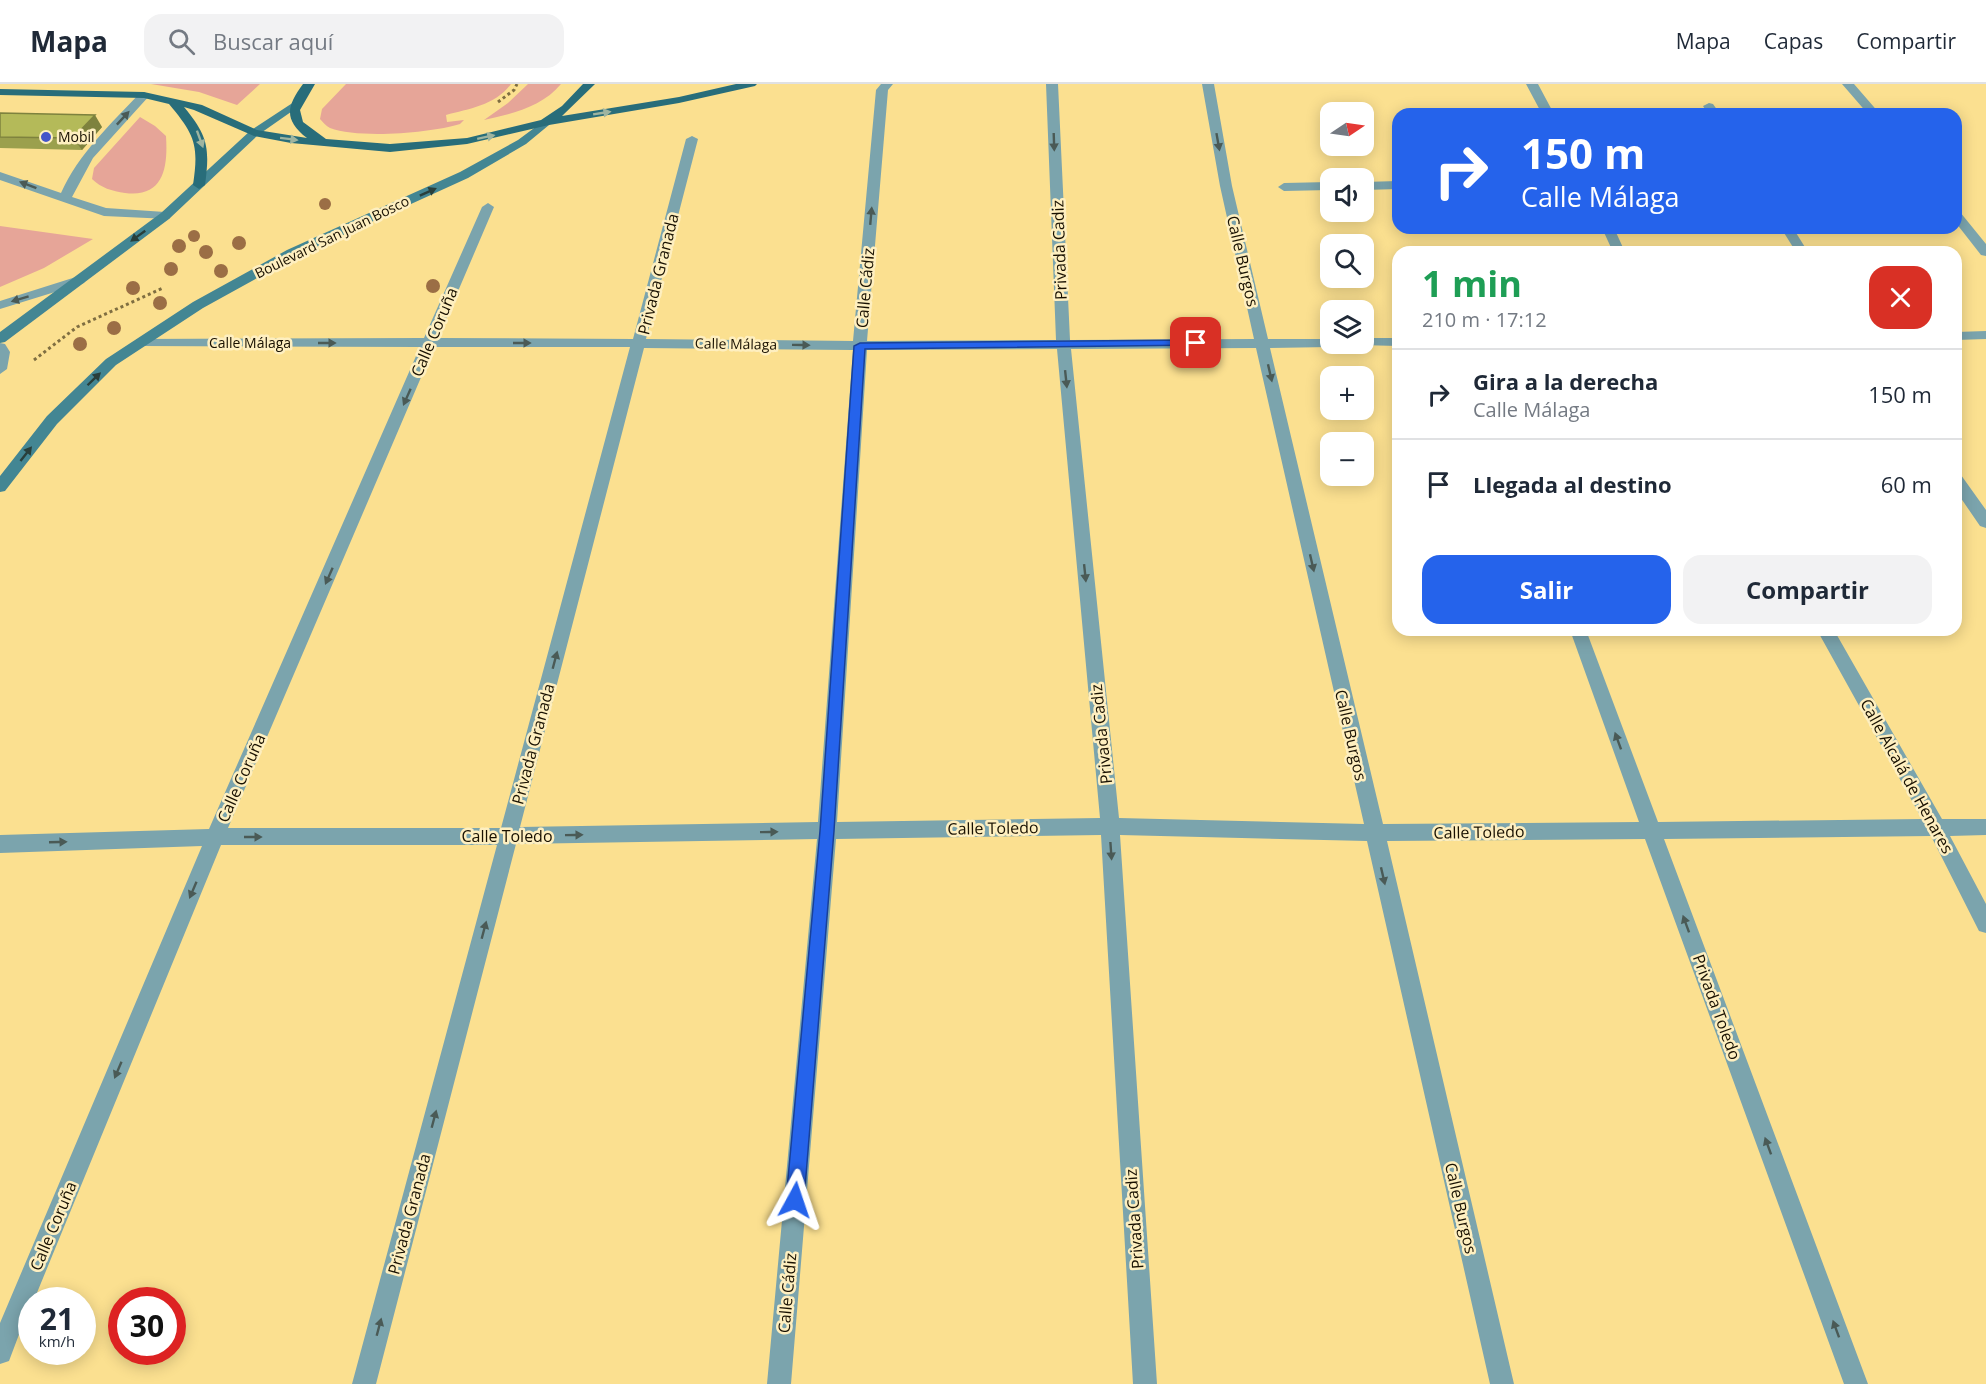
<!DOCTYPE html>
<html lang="es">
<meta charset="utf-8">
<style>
:root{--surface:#fff;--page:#f2f2f3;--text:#1f2937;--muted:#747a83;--line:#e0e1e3;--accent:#2563eb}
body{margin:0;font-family:"Open Sans",sans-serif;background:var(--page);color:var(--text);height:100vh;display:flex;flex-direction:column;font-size:22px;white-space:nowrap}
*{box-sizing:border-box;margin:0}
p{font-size:20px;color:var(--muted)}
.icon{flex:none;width:33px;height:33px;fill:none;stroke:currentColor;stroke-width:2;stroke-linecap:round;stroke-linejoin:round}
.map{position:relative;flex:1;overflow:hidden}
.drawer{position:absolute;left:1392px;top:162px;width:570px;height:390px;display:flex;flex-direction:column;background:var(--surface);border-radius:18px;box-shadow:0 3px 15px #0003}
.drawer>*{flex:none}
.top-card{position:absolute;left:1392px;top:24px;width:570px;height:126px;border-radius:18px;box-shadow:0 3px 15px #0003;background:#2563eb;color:#fff;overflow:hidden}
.needle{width:39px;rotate:77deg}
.controls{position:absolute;left:1320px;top:18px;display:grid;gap:12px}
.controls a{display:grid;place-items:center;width:54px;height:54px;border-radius:12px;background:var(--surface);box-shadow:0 3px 15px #0003;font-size:30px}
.speed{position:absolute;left:18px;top:1203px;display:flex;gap:12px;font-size:30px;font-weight:700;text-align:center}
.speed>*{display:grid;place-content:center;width:78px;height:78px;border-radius:50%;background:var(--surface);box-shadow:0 3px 15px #0003;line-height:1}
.speed small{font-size:15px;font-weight:400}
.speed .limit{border:9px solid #d22;background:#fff;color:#111}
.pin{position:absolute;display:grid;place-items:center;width:51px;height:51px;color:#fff;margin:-26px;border-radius:12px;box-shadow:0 3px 9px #0006}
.me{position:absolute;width:66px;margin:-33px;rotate:5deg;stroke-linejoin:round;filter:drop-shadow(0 0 4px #0008)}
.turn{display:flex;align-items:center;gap:21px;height:126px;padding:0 30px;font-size:27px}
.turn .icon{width:78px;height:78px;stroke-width:2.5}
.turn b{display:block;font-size:42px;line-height:51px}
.round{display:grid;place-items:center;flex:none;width:63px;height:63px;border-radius:18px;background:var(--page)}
.headline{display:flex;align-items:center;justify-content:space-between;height:102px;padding:0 30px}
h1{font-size:36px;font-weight:700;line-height:45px;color:#1e9e55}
.primary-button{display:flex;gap:12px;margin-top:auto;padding:12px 30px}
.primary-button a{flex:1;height:69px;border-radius:18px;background:var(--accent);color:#fff;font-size:24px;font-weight:700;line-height:69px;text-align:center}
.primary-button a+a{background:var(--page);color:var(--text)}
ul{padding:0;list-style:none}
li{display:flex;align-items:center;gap:18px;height:90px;padding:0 30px;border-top:2px solid var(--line)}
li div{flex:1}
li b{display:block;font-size:22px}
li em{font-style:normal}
header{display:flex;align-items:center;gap:36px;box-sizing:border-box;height:84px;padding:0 30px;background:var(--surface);border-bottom:2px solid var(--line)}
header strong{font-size:28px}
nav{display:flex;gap:33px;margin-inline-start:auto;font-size:21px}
.search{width:420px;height:54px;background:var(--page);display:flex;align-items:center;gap:15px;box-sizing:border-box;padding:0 21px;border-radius:18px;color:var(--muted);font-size:22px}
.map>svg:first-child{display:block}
</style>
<header>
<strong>Mapa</strong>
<div class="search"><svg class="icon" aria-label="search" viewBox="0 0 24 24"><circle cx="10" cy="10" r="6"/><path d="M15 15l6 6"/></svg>Buscar aquí</div>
<nav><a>Mapa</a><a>Capas</a><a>Compartir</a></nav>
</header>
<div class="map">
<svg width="1986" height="1300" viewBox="0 0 1986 1300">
<rect width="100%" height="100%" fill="#fbe090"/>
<!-- green -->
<path fill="#e6a598" d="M151 0H260L237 21 199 8Z
M346 0H511C496 21 469 25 446 31L447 38 464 36 460 40C431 49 359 55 330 44 326 42 323 38 320 35L322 25Z
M528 0H561C542 23 512 30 484 36L508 19Z
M140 33 155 42 166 52C168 83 164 114 125 109 112 107 101 104 92 95L94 84Z
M0 142 93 155 44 184 0 203Z"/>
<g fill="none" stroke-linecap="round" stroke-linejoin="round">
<!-- path -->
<path stroke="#7f6e41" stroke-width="3" stroke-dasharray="3 3" stroke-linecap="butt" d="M498 18 514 6 517 0
M34 276 77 243 163 204"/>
<!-- lane -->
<path fill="#7ba4ad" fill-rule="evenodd" d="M144 8 150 11 93 74 72 113 106 124 165 128 169 129 171 132 169 135 104 132 0 96V88L61 109C79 69 111 40 140 9Z
M79 192 86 196 84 199 0 225V217Z
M0 259 5 260 10 268 7 285 0 290Z"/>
<!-- street -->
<path fill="#7ba4ad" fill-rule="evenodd" d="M881 0H893L888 6 867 257 1056 256 1046 0H1058L1070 256 1254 255 1220 102 1202 0H1214L1232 102 1268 255H1330V260H1337L1330 263 1270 264 1383 740 1639 738 1570 546H1586L1658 738 1922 735 1817 546H1834L1942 735H1986V751L1950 752 1986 820V849L1979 847 1931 752 1664 755 1868 1300H1844L1645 755 1387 757 1514 1300H1490L1367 757 1120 751 1157 1300H1133L1101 751 836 755 791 1300H767L817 755 516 760 376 1300H352L497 761H221L34 1216H32L9 1277 0 1280V1239L202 762 0 769V751L209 745 420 263 142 262 137 261 135 258 137 255 424 254 482 123 488 119 494 123 438 254 633 255 686 55 692 52 698 55 646 255 853 257 876 6ZM434 263H630L501 744H228ZM644 264 853 266 818 738 520 743ZM1256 264 1364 740 1119 734 1071 265ZM1057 265 1100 734 837 738 867 266Z
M1526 0H1538L1554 30H1542Z
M1842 0H1854L1880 30H1868Z
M1709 19 1713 20 1720 30H1708L1703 22Z
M1398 97V105L1364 106V98Z
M1330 98V106L1284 107 1278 103 1284 99Z
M1956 127 1960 128 1986 160V172L1981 171 1956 139Z
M1602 144H1614L1625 168H1613Z
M1781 144H1793L1808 168H1796Z
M1986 247V255L1956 256V248Z
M1364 254H1398V262L1359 261 1358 260H1364Z
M1956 390 1961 391 1986 426V444L1980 442 1956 407Z"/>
<!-- secondary -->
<path fill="#438693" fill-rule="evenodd" d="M294 18 300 21 298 23 258 51 169 135 5 258 0 259V248L161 129 250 47Z
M545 36 551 39 549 41 526 60 468 94 297 172 203 224 116 281 57 340 5 407 0 408V392L47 332 106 275 193 218 287 166 460 88 518 56Z"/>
<!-- primary -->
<path fill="#286d7a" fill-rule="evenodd" d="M303 0H315L300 26 303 38 326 55 390 60 467 54 541 36 562 22 583 0H595L562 32 679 13 736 0H757L755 2 679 19 549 41 467 60 390 68 291 59 254 52 194 26 184 23C208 52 210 64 205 101L199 105 193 101C199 61 195 51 169 20L144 14 0 11V5L144 8 202 21 257 46 307 54C283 35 287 22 303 0Z"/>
</g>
<!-- trees -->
<g fill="#9b6e45">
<circle cx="325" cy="120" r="6"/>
<circle cx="194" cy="152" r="6"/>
<circle cx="239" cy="159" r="7"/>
<circle cx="179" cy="162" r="7"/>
<circle cx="206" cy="168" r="7"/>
<circle cx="171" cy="185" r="7"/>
<circle cx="221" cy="187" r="7"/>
<circle cx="433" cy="202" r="7"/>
<circle cx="133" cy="204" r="7"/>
<circle cx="160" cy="219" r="7"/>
<circle cx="114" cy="244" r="7"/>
<circle cx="80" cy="260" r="7"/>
</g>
<!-- wall -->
<path fill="#9ba04d" d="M0 29 102 43 82 66 0 64Z"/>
<!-- shaded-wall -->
<path fill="#7e823e" d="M95 31 102 43 82 66 73 54Z"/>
<!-- building -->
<path fill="#b4ba59" stroke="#7e823e" stroke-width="1.5" d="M0 29 95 31 73 54 0 53Z"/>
<!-- one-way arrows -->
<defs><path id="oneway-solid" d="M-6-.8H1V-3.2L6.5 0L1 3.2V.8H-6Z" transform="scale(1.5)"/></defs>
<g fill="#9eb4a0">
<use href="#oneway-solid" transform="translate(602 29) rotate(-9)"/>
<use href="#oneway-solid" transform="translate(486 53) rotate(-12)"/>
<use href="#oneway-solid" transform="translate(200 55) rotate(70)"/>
<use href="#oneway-solid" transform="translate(289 55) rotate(7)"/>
</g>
<g fill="#4a5a56">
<use href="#oneway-solid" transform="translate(123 34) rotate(-47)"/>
<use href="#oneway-solid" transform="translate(1054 58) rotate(88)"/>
<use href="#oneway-solid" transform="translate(1218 58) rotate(80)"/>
<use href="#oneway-solid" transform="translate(28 101) rotate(-159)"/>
<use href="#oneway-solid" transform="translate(871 132) rotate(-85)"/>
<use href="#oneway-solid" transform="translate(20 215) rotate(163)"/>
<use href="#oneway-solid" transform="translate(327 259)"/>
<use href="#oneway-solid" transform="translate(522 259)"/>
<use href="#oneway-solid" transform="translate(801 261) rotate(1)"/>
<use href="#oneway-solid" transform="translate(1270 289) rotate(77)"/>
<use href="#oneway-solid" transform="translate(1066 295) rotate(84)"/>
<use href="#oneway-solid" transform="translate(407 313) rotate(114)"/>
<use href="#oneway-solid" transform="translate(1312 479) rotate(77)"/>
<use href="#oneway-solid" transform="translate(1085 489) rotate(84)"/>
<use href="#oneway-solid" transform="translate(329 492) rotate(114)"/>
<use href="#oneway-solid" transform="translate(555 576) rotate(-75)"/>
<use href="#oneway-solid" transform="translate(1618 657) rotate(-110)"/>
<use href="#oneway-solid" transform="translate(769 748) rotate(-1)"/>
<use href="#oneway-solid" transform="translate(574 751) rotate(-1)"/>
<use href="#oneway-solid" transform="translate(253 753)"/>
<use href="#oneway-solid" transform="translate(58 758) rotate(-2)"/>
<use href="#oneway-solid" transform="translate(1111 767) rotate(86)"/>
<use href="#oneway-solid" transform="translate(1383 792) rotate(77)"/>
<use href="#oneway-solid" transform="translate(193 806) rotate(113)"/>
<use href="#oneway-solid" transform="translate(1686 840) rotate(-110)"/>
<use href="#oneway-solid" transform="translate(484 846) rotate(-75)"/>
<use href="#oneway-solid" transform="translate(118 986) rotate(113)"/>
<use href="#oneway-solid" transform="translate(434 1035) rotate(-75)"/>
<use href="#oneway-solid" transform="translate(1768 1062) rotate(-110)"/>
<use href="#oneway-solid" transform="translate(379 1243) rotate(-75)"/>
<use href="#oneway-solid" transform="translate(1836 1245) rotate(-110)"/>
</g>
<g fill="#293f3b">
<use href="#oneway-solid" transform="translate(428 108) rotate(-24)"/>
<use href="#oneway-solid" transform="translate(138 152) rotate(144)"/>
<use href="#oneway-solid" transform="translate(94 295) rotate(-44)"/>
<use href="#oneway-solid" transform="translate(26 370) rotate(-52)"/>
</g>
<!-- route -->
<path fill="#2563eb" stroke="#184099" stroke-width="1.5" d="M1196 256 1200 257V261L865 265 834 747 804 1116 801 1122 795 1125 789 1122 786 1116 820 747 854 262 860 259Z"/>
<!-- markers -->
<circle fill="#4455c9" stroke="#feefc0" stroke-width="2" cx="46" cy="53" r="6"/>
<g text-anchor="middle" stroke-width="5" stroke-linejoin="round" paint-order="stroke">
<!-- far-poi labels -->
<g font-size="14" fill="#181000" stroke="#feefc0" text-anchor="start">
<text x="58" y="58">Mobil</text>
</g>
<!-- far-street labels -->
<g font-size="14" fill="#181000" stroke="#feefc0">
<text transform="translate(332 153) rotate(-26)" y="5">Boulevard San Juan Bosco</text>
<text x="250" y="264">Calle Málaga</text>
<text transform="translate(736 260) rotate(1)" y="5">Calle Málaga</text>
</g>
<!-- street labels -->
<g font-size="16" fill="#181000" stroke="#feefc0">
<text transform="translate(1059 166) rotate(-92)" y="6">Privada Cadiz</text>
<text transform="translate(1243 177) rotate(77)" y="6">Calle Burgos</text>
<text transform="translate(658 190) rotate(-76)" y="6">Privada Granada</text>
<text transform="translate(865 204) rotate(-85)" y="6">Calle Cádiz</text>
<text transform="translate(434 248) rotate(-67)" y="6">Calle Coruña</text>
<text transform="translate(1101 650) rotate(-96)" y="6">Privada Cadiz</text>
<text transform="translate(1351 651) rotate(77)" y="6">Calle Burgos</text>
<text transform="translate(533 660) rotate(-75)" y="6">Privada Granada</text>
<text transform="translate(1907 692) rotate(61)" y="6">Calle Alcalá de Henares</text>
<text transform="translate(241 694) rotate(-66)" y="6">Calle Coruña</text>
<text transform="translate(993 744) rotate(-1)" y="6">Calle Toledo</text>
<text transform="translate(1479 748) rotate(-1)" y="6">Calle Toledo</text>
<text x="507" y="758">Calle Toledo</text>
<text transform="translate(1717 923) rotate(70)" y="6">Privada Toledo</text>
<text transform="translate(1461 1124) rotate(77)" y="6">Calle Burgos</text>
<text transform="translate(409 1130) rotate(-75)" y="6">Privada Granada</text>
<text transform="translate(1134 1135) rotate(-94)" y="6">Privada Cadiz</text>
<text transform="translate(53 1142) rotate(-67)" y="6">Calle Coruña</text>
<text transform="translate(787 1209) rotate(-85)" y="6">Calle Cádiz</text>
</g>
</g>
</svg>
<div class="controls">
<a><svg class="needle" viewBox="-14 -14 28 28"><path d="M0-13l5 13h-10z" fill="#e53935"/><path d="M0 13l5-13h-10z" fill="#747a83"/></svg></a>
<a><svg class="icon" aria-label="sound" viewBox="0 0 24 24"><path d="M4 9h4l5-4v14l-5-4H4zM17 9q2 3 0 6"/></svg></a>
<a><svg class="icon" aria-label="search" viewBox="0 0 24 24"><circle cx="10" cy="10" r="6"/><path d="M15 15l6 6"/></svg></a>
<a><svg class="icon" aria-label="layers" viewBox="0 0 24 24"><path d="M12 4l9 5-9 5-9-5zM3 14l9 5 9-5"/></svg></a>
<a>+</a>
<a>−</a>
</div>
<div class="speed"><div>21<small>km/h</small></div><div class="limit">30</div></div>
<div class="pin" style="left:1196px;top:259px;background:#d93025"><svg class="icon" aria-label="arrive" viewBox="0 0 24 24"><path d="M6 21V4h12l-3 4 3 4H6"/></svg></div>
<svg class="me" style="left:795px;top:1116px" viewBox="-20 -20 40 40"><path d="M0-17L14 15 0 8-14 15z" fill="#2563eb" stroke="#fff" stroke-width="4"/></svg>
<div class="top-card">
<div class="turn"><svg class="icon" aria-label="right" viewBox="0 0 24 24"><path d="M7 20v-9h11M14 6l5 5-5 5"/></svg><div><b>150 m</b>Calle Málaga</div></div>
</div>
<section class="drawer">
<div class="headline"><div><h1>1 min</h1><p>210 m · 17:12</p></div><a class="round" style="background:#d93025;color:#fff"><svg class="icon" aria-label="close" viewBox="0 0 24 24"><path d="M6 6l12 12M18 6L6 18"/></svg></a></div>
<ul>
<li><svg class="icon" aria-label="right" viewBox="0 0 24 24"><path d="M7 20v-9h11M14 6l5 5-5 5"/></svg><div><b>Gira a la derecha</b><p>Calle Málaga</p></div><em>150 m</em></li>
<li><svg class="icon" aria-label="arrive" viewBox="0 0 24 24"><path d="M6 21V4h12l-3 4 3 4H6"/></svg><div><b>Llegada al destino</b></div><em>60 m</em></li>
</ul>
<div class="primary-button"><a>Salir</a><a>Compartir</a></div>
</section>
</div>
